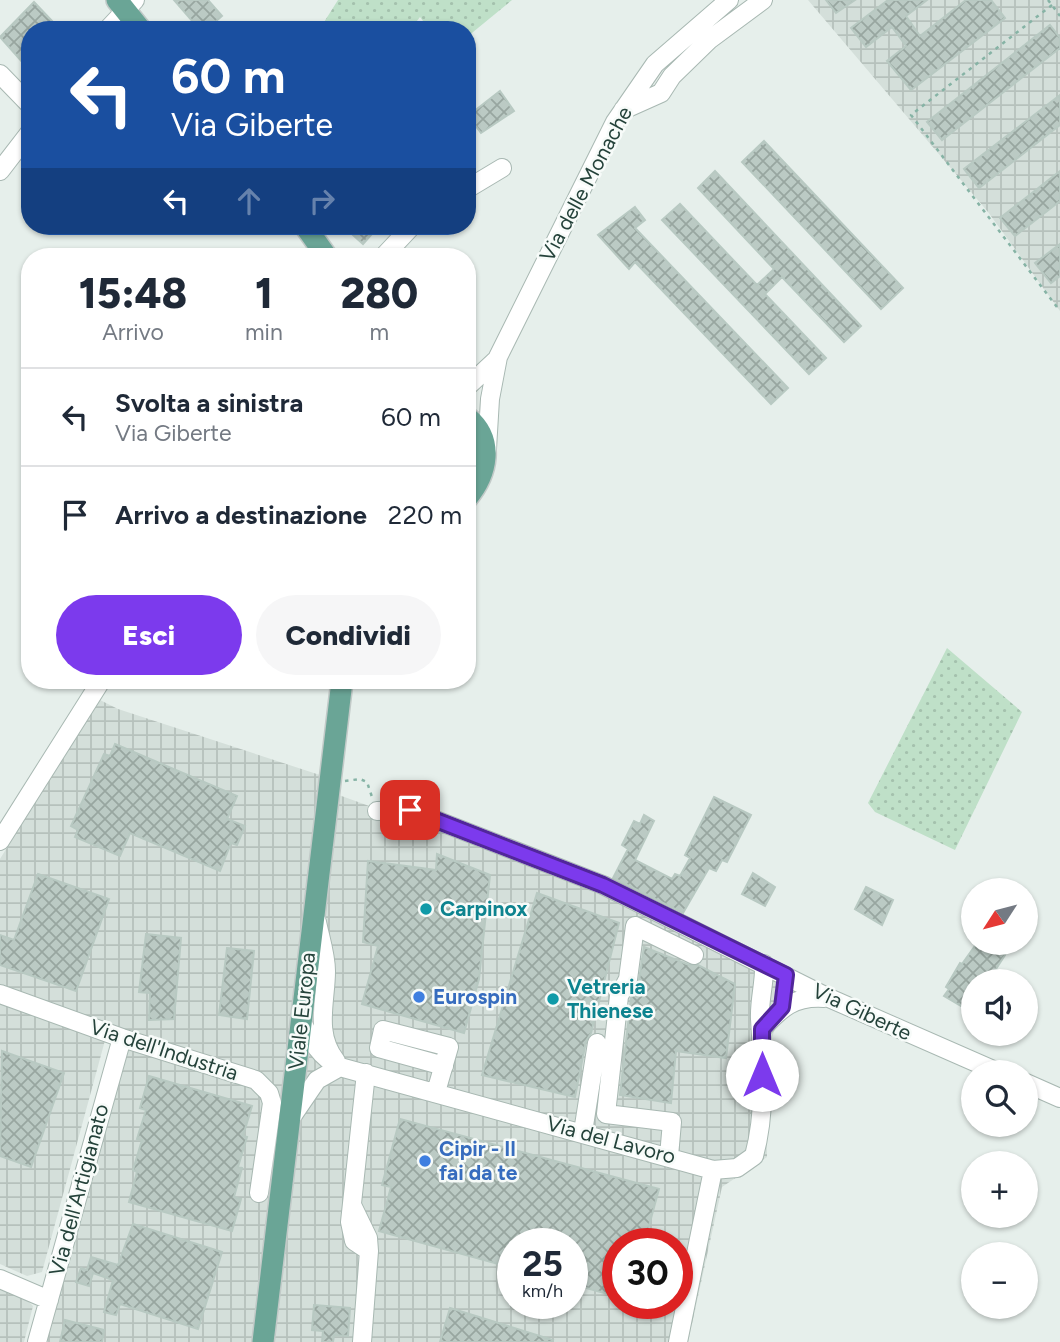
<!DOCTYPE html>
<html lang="it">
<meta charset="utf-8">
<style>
:root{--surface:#fff;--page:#f6f6f7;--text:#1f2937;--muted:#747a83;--line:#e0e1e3;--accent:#7c3aed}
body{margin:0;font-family:Figtree,sans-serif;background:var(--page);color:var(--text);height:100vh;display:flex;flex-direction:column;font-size:26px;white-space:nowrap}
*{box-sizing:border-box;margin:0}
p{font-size:23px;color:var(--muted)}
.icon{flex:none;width:38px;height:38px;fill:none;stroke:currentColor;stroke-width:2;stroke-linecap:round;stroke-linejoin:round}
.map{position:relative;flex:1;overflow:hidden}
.sheet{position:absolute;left:21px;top:248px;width:455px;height:441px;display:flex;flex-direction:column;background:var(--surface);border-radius:28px;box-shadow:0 2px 5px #0004}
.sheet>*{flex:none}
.banner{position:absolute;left:21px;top:21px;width:455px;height:214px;border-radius:28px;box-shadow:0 2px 5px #0004;background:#1a4fa0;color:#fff;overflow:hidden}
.needle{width:46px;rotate:234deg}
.controls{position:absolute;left:961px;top:878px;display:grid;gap:14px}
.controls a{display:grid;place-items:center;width:77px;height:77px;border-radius:50%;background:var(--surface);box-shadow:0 2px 5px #0004;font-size:35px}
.speed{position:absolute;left:497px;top:1228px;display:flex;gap:14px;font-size:35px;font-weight:700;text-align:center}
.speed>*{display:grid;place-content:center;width:91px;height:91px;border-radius:50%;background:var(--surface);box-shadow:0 2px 5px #0004;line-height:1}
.speed small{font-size:18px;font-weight:400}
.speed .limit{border:10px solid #d22;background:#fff;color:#111}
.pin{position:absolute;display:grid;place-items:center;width:60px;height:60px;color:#fff;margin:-30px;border-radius:14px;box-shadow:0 4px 10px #0006}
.me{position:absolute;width:77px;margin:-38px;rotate:0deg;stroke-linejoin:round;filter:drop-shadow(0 0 5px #0008)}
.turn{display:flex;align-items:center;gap:24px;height:147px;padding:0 35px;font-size:32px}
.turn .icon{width:91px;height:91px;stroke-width:2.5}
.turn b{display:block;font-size:49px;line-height:60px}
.lanes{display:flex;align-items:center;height:66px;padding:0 35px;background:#0003;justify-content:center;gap:35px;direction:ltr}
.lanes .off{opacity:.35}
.eta{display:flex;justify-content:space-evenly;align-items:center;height:119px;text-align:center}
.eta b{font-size:42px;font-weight:800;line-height:49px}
.action{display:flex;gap:14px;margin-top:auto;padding:14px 35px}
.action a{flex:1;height:80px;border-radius:42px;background:var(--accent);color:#fff;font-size:28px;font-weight:800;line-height:80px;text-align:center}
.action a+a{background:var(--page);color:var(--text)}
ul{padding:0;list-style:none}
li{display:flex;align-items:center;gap:21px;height:98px;padding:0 35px;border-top:2px solid var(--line)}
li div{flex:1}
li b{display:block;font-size:26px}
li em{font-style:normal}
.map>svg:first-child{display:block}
</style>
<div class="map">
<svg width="1060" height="1342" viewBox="0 0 1060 1342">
<defs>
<pattern id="industrial-grid" width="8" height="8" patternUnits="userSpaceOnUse" patternTransform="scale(1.75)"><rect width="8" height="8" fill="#d4dfda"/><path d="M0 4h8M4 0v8" fill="none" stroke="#b6c1bc"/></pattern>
<pattern id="grass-dots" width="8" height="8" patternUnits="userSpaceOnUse" patternTransform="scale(1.75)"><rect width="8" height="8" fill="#bfe0c8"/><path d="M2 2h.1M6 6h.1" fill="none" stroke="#a4c1ad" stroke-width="1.8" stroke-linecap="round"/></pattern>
<pattern id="building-cross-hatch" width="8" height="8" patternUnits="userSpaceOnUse" patternTransform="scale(1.75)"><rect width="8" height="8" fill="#bbcac4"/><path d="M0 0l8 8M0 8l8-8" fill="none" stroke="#98a6a0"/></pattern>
</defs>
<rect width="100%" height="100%" fill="#e6efeb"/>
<!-- industrial -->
<path fill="url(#industrial-grid)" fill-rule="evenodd" d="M808 0H1060V311L988 212Z
M98 699 118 709 326 777 255 1342H45L129 1042 107 1033 42 1272 27 1276 0 1264V859Z
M336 794 572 879 828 1002 780 1014 767 1052V1157L722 1187 688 1342H267ZM513 1244H572V1304H513ZM618 1244H677V1304H618Z
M0 1285 23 1296 33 1306 24 1342H0Z"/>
<!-- grass -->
<path fill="url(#grass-dots)" d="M338 0H512L467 37V30H430L420 17 410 30H319Z
M947 648 1022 712 955 850 875 812 868 803Z"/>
<!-- building -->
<path fill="url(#building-cross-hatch)" stroke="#b8c9c2" stroke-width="2" d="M174 0H208L222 16 206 30H200Z
M826 0H855L836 13Z
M888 0H927L906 16 920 36 966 0H991L1005 18 911 90 887 61 906 46 892 27 866 47 851 28Z
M34 2 53 22 45 30H30V58L24 64 0 37Z
M1050 25 1060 38V48L942 140 927 122Z
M500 91 514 111 481 133 468 116Z
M1060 95V125L979 188 964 169Z
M764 141 903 288 881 309 742 162Z
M715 171 861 326 844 342 782 277 765 294 826 358 809 374 662 220 680 204 757 285 774 269 698 188Z
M1060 171V201L1015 236 1000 218Z
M635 207 645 220 635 228 788 388 771 404 635 262 629 269 598 235Z
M343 226H379L363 244Z
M1060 244V276L1051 283 1035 263Z
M115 744 237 796 227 819 245 826 237 845 231 843 220 871 130 833 120 856 75 837 78 830 71 826 104 754 110 756Z
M714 797 751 815 727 862 722 860 716 871 709 868 683 913 613 878 628 849 622 845 634 821 640 824 644 815 654 821 635 860 672 879 675 874 680 876 690 858 685 855Z
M437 854 490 875 479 979 464 1033 362 1004 378 946 363 942 368 861 436 870Z
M753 873 775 887 765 906 742 894Z
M38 874 109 899 76 991 0 965V935L14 940Z
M866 887 893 900 882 925 855 909Z
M537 893 619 923 591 1033 586 1041 575 1097 482 1075Z
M146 934 181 938 174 1019 149 1020 150 993 139 992Z
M977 943H986L1005 955 996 969 1002 972 996 982H973V1001L968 1010 944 996 949 989 946 987 960 963 962 964Z
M644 947 689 965H698L735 984 726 1058 676 1051 671 1103 620 1095 631 998 639 981Z
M227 948 254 951 247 1019 219 1015Z
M2 1051 64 1073 31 1167 0 1156Z
M149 1076 252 1106 243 1136 247 1137 238 1167 242 1168 234 1197 241 1199 232 1231 129 1202 137 1172 133 1170 142 1140 137 1139 146 1110 140 1108Z
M400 1119 659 1189 644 1244H618V1297L572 1284V1244H513V1268L379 1231 391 1187 382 1185Z
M133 1224 222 1252 198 1329 120 1304 116 1315 104 1312 113 1280 93 1273 89 1286 76 1282 81 1268 87 1270 91 1257 118 1265Z
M314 1305 350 1308 348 1336 334 1335 333 1342H322L323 1331 312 1330Z
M450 1308 553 1340 552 1342H440Z
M65 1320 104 1330 102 1342H60Z"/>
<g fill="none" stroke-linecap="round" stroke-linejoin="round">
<defs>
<path id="minor" d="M107 30 135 0
M0 74 30 105
M623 110 661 93 672 76 709 40 763 0
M0 171 30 132
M467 189 502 168
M383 257 412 226
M467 387 496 360
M487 449 490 399 498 357 615 122 655 64 729 0
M377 811 410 810 603 885 829 998 1000 1073
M0 841 101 681
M317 922C320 937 326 955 326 971 326 1002 314 1033 336 1061
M0 994 122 1038 256 1080 269 1093 272 1103 259 1193
M301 1020C311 1040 319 1057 340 1067L713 1170 737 1168 754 1156C766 1112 763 1064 760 1019 759 1000 765 982 764 964
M762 1029C781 1008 794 996 824 998
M366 1073 350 1222 354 1241 369 1251
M1026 1083 1060 1098
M436 1092 449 1047 383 1030 379 1048 444 1066
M291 1118 317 1080 340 1067
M583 1132 597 1043
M669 1156 672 1122 606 1114 619 996 628 979 635 926 694 955
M353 1207 368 1238 369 1251 362 1342
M0 1279 49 1300
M37 1342 122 1038
M678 1342 713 1170"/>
<path id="major" d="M117 0 141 30
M305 226 327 257
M467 417C495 440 487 474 467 498
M263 1342 342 681"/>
</defs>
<!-- minor casing -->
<use href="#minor" stroke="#a8b8b2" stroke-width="20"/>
<!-- major casing -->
<use href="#major" stroke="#c2cac8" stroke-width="24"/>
<!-- path -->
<path stroke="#86b3a5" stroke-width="2.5" stroke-dasharray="3.5 5" stroke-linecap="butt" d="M1048 0 1060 16
M1052 5 911 115 1060 311
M345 781 360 779 367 782 372 797"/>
<!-- minor -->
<use href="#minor" stroke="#fff" stroke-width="18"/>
<!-- major -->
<use href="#major" stroke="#6aa596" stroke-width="21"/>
</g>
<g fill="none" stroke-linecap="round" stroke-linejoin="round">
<defs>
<path id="route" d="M410 810 603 885 786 975 782 1007 762 1029V1075"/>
</defs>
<!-- route casing -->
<use href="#route" stroke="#51269a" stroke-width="18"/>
<!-- route -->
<use href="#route" stroke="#7c3aed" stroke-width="12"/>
</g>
<!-- markers -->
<g fill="#0f9aa8" stroke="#f7fbf9" stroke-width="2.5">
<circle cx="426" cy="909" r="7"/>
<circle cx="553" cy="999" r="7"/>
</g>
<g fill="#3f7fe0" stroke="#f7fbf9" stroke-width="2.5">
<circle cx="419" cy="997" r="7"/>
<circle cx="425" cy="1161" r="7"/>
</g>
<g text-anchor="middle" stroke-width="5" stroke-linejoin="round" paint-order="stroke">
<!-- street labels -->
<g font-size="21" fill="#24423a" stroke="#f7fbf9">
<text transform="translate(586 184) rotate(-62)" y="7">Via delle Monache</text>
<text transform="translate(302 1011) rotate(-84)" y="7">Viale Europa</text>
<text transform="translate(862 1012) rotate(25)" y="7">Via Giberte</text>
<text transform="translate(164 1050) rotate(18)" y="7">Via dell'Industria</text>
<text transform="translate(611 1140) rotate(15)" y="7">Via del Lavoro</text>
<text transform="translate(79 1190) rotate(-75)" y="7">Via dell'Artigianato</text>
</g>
<!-- culture labels -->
<g font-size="21" font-weight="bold" fill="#0d838f" stroke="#f7fbf9" text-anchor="start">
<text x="440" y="916">Carpinox</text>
<text x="567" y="994">Vetreria<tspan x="567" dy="24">Thienese</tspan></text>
</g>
<!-- shop labels -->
<g font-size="21" font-weight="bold" fill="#366cbe" stroke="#f7fbf9" text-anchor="start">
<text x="433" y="1004">Eurospin</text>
<text x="439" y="1156">Cipir - Il<tspan x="439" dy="24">fai da te</tspan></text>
</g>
</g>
</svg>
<div class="controls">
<a><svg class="needle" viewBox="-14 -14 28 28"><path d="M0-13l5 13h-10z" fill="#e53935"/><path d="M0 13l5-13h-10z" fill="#747a83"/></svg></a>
<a><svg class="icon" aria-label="sound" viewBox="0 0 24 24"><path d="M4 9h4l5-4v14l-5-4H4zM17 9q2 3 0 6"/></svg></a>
<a><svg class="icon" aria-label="search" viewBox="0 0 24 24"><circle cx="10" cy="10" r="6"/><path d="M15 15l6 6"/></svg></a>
<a>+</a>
<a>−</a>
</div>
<div class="speed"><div>25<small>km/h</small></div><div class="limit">30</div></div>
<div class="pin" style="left:410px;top:810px;background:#d93025"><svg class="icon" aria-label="arrive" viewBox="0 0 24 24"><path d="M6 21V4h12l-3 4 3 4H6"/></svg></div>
<svg class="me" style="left:762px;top:1075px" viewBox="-20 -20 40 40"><circle r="19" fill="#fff"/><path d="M0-13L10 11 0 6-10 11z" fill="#7c3aed"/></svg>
<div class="banner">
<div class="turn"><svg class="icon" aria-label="left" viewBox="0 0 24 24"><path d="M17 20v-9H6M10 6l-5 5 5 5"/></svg><div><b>60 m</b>Via Giberte</div></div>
<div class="lanes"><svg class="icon" aria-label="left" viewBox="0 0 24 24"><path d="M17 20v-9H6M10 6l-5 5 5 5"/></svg><svg class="icon off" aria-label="ahead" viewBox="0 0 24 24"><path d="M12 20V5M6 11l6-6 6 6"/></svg><svg class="icon off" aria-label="right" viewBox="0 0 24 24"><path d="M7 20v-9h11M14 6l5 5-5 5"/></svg></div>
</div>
<section class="sheet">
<div class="eta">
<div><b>15:48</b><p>Arrivo</p></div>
<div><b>1</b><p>min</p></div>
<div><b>280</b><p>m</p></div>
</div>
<ul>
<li><svg class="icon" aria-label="left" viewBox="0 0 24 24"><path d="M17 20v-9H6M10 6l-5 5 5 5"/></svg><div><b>Svolta a sinistra</b><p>Via Giberte</p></div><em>60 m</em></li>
<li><svg class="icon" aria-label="arrive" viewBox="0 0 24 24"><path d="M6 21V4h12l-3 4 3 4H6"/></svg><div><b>Arrivo a destinazione</b></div><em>220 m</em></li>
</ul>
<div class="action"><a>Esci</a><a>Condividi</a></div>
</section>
</div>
